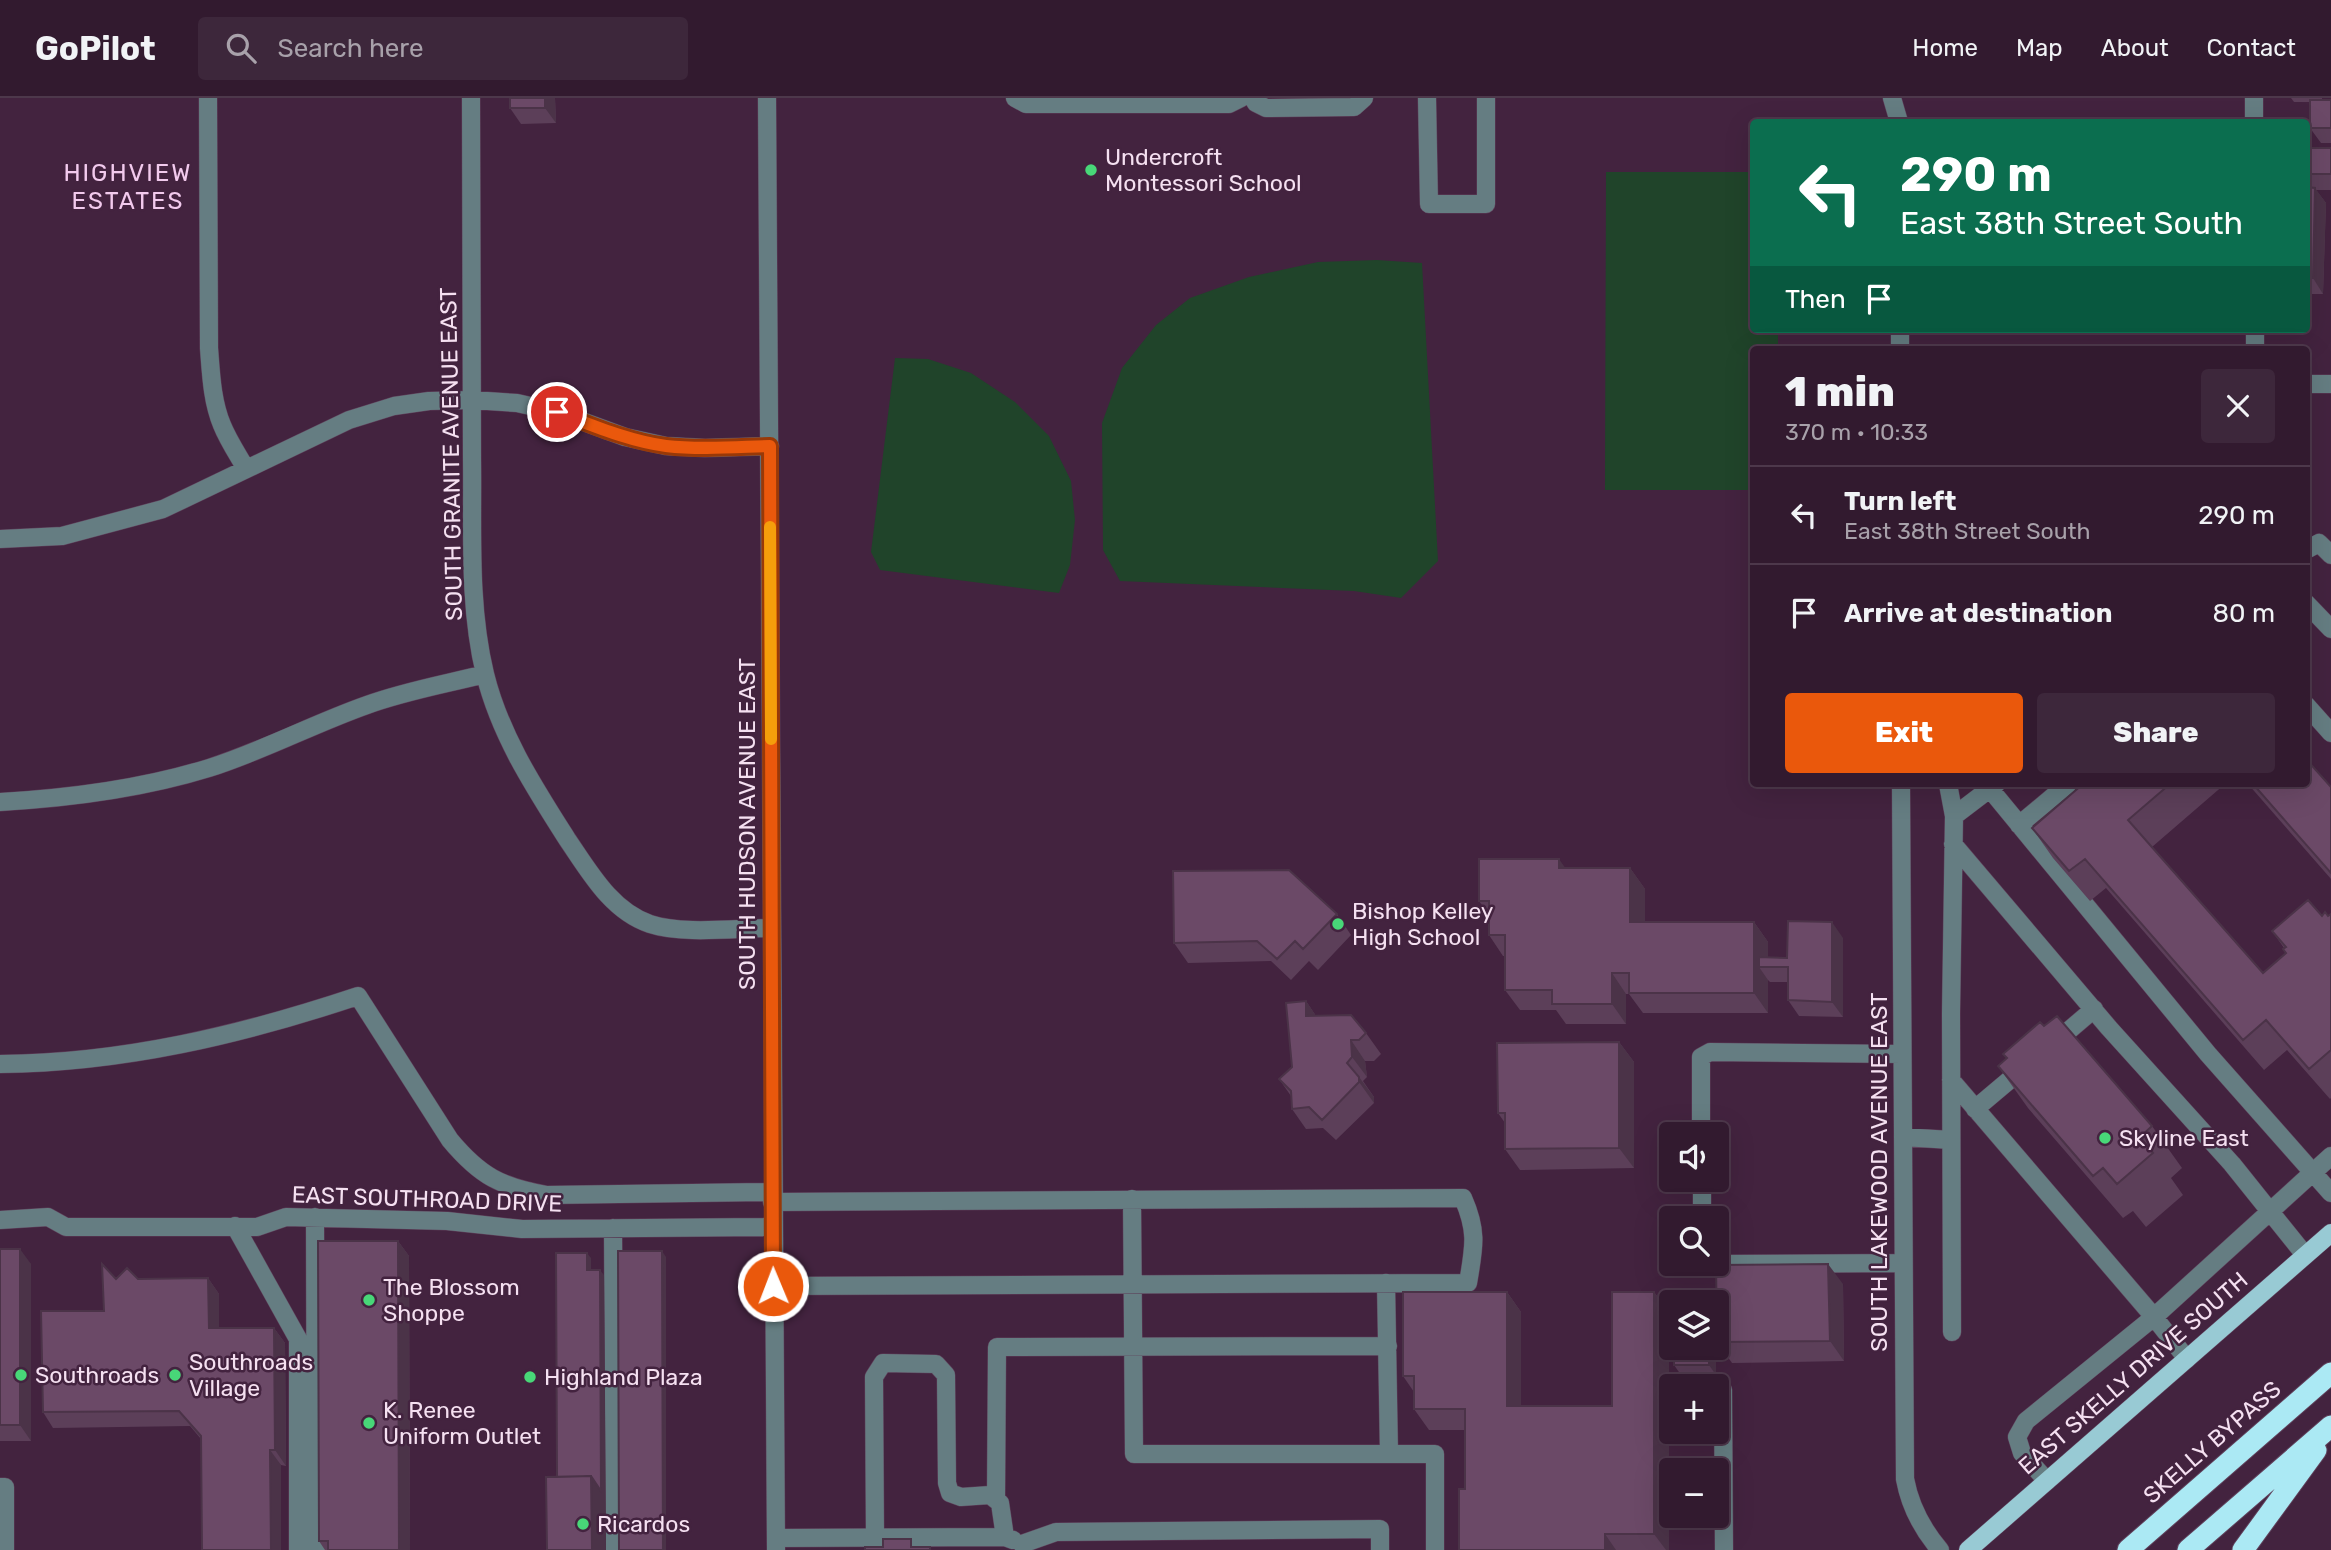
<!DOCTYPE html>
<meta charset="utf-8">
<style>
:root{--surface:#321a2f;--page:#3d273b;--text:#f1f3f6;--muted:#a8a1aa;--line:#4d384b;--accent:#ea580c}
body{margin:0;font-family:Rubik,sans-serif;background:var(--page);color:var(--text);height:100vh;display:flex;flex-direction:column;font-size:26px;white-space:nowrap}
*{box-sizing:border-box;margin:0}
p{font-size:23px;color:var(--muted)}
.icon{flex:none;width:38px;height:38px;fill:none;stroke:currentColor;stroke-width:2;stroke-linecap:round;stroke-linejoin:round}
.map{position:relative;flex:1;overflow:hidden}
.panel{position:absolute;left:1750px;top:248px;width:560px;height:441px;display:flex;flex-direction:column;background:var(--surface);border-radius:7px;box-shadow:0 7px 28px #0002,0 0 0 2px var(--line)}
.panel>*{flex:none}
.guide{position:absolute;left:1750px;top:21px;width:560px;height:214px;border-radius:7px;box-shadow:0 7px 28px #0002,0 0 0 2px var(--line);background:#0b6e4f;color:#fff;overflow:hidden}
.tools{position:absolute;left:1659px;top:1024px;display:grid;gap:14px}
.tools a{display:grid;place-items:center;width:70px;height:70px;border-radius:7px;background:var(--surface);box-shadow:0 7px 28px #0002,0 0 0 2px var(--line);font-size:35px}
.pin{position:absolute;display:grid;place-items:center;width:60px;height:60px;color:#fff;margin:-30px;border:4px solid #fff;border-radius:50%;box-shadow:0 2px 7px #0007}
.me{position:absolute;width:77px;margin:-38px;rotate:359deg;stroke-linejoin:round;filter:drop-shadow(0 0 5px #0008)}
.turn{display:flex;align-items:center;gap:24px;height:147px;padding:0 35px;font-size:32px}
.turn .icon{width:91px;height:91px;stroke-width:2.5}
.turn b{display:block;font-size:49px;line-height:60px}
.then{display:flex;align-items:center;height:66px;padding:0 35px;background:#0003;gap:14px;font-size:26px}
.round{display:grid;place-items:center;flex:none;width:74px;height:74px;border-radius:7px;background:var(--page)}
.summary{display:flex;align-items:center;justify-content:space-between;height:119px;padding:0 35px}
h1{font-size:42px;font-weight:800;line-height:52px}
.primary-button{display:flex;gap:14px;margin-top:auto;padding:14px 35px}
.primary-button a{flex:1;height:80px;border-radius:7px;background:var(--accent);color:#fff;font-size:28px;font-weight:800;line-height:80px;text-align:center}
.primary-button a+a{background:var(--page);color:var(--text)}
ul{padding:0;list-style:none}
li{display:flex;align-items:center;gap:21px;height:98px;padding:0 35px;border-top:2px solid var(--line)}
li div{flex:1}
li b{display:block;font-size:26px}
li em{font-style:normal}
header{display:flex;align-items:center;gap:42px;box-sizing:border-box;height:98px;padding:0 35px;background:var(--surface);border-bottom:2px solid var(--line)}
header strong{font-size:33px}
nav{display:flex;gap:38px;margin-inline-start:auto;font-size:24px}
.search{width:490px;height:63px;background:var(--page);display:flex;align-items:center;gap:18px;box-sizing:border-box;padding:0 24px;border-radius:7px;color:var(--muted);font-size:26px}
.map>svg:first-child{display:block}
</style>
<header>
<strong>GoPilot</strong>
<div class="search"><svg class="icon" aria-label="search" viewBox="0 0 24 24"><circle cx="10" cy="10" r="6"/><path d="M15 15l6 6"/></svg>Search here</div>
<nav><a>Home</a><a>Map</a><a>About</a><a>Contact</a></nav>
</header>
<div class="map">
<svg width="2331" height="1452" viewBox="0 0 2331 1452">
<rect width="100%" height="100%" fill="#43233f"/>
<!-- green -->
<path fill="#20442a" d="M1606 74H1753L1754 231H1778V252H1754L1753 392H1605Z
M1377 162 1422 165 1438 463 1401 500 1354 493 1120 483 1103 452 1102 325 1122 270 1156 227 1190 200 1249 179 1318 164Z
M895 260 928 261 971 275 1015 304 1049 338 1071 383 1075 422 1070 467 1059 495 880 472 871 454Z"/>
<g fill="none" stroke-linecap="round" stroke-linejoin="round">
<defs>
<path id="minor" d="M208 0 209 250C211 276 212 303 222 327 228 342 238 357 246 371
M471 0C472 120 472 240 472 360 473 431 468 506 485 576 500 637 534 689 567 741 589 773 611 813 650 826 683 837 736 830 772 830
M767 0 776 1452
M1015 0 1026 6H1229L1241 0
M1253 0 1256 5 1266 10 1354 9 1364 0
M1427 0 1429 106H1486V0
M1892 0 1899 24
M2254 0V24
M1900 231V252
M2255 231V252
M2306 286H2331
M0 441 62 438 163 411 349 322 394 308 429 303 472 302 517 305 557 314 625 339 666 348 705 350 770 348
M2306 452 2319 445 2331 457
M2306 505 2331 531
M2306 607 2331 635
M1901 686 1905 1381C1910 1408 1922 1431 1940 1452
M1948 686 1954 718
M1990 691 2208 956 2331 1095
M0 704C71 700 141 691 209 670 263 653 313 626 367 607 405 593 446 586 485 576
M2019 727 2068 686
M1953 746 2109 930 2232 1066 2305 1157
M2053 946 2094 911
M0 966C123 965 241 937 358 898L450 1042C480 1078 501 1089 547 1097L772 1094
M1951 982 2154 1219 2187 1261
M1975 1011 2026 968
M1701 1036V959L1710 954 1902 956
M1903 1039 1951 1042
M1702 1082V1120
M1132 1101 1134 1356H1435V1452
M772 1104 1463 1100C1478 1134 1474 1149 1468 1185L773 1188
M315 1119 316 1452
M0 1122 48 1119 66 1129H257L286 1119 447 1123 522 1131 772 1129
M235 1128 298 1241V1452
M613 1130 615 1452
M1710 1166 1903 1165
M1386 1185 1389 1356
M1952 1234 1951 915 1954 718 1996 686
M1723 1292 1724 1452
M2047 1383 2022 1355 2017 1339 2026 1323 2154 1219 2331 1058
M0 1389H5V1452
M996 1402 997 1249 1388 1248
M776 1440 1005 1439 1013 1442
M875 1440 874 1279 883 1265 936 1266 946 1277 947 1385 950 1395 961 1399 990 1397 1000 1405 1005 1439
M1022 1446 1056 1434 1380 1431V1452"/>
<path id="major" d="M1968 1452 2331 1135"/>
<path id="highway" d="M2128 1452 2331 1275
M2188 1452 2331 1328
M2243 1452 2316 1352"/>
</defs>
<!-- minor casing -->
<use href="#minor" stroke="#5f415b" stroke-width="19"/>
<!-- major casing -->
<use href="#major" stroke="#5f415b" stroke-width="19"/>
<!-- highway casing -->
<use href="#highway" stroke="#5f415b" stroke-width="23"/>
<!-- minor -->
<use href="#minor" stroke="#657d82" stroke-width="18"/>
<!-- major -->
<use href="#major" stroke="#98cad4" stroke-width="18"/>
<!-- highway -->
<use href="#highway" stroke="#abe9f4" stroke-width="21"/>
</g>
<!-- wall -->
<path fill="#5c3f59" d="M555 0 556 25 521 26 510 10Z
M2291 0H2322V2H2331V45H2321L2310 30V4H2294Z
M2306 50H2331V92H2316L2326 105 2323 196H2306V89H2308L2306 87Z
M2083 686H2225L2152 749 2263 875 2286 855 2284 850 2272 833 2322 818H2328L2331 816V1000L2330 1001 2287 952 2264 972 2106 790 2090 803 2053 760 2032 730Z
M2248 686H2306L2331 689V781Z
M1566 770H1630L1645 791V824H1754L1768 844V860H1787L1843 840V919L1799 918 1788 902V884H1770L1768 882V915H1643L1629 896H1626V926H1566L1556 912H1520L1505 892V858H1503L1489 837V817L1479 803Z
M1337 816 1351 837 1318 872 1309 863 1291 882 1271 863 1188 865 1174 845Z
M1306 903 1316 918 1366 935 1381 956 1374 963H1365L1367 979 1363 983 1374 999V1005L1336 1042 1323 1030 1306 1031 1292 1011 1291 998 1279 981 1292 969Z
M2044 928 2152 1028 2182 1070 2171 1080 2183 1097 2146 1129 2133 1113 2123 1120 2028 1010 1998 968 2007 960 2003 956Z
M1619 944 1634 964V1070L1520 1072 1505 1051V1025L1498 1015Z
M398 1143 409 1158 410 1452H325L319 1443Z
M0 1151 31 1166V1343H0Z
M208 1180 219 1196V1230H274L285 1245 286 1368 281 1367 201 1341 190 1328 53 1330 43 1314 104 1213 116 1181Z
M1843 1186 1844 1263 1732 1265 1717 1244Z
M1507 1194 1521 1214V1308H1612L1654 1194 1669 1214V1452H1459L1465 1391V1332H1429L1414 1311V1294L1403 1278Z
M1716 1250V1277H1681L1674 1267Z"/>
<!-- shaded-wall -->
<path fill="#4b3348" d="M545 0H555L556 25 545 10Z
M2315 90 2326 105 2323 196 2313 180Z
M1559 761 1573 781 1559 770Z
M1630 770 1645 791V844L1630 824Z
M1754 824 1768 844V869H1759L1768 882V915L1754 895Z
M1832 824 1843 840V919L1832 904Z
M1612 875 1626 896V926L1612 906Z
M1306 903 1320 924 1306 918Z
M1351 942 1365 963 1367 979 1352 959Z
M1619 944 1634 964V1070L1619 1050Z
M1359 979 1374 999V1005L1359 984Z
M398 1143 409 1158 410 1452H399Z
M20 1151 31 1166V1343L20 1327Z
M662 1153 666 1159V1452H663Z
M587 1155 591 1160V1177L587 1172Z
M1828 1166 1843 1186 1844 1263 1830 1243Z
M600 1172 604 1177 606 1452H592L591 1378Z
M208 1180 219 1196V1246L209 1230Z
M1507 1194 1521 1214V1329L1507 1308Z
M1654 1194 1669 1214V1452H1666L1654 1436Z
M274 1230 285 1245 286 1368 275 1352Z
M1709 1250H1716V1277L1709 1267Z
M270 1352 281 1367V1452H271Z
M1605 1436 1616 1452H1605Z"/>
<!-- building -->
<path fill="#6b4967" stroke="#4b3348" stroke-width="2" d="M510 0H545V10H510Z
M2310 2H2331V30H2310Z
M2306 50H2331V76H2306Z
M2306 89 2315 90 2313 180H2306Z
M2306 661 2331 689V775L2253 686H2306Z
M2083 686H2170L2128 722 2263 875 2286 855 2283 851 2286 849 2272 833 2308 802 2322 818 2325 814 2328 818 2331 816V952L2309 971 2266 922 2243 942 2085 761 2069 773 2032 730Z
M1479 761H1559V770H1630V824H1754V895H1629V875H1612V906H1552V892H1505V837H1489V803H1479Z
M1289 772 1337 816 1303 851 1295 843 1277 861 1257 843 1174 845 1173 773Z
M1788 823 1832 824V904L1788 902V869H1759V859L1787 860Z
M1306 903V918L1351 917 1366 935 1359 942H1351L1352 959 1347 965 1359 979V984L1322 1022 1309 1009 1292 1011 1291 993 1279 981 1292 969 1286 905Z
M2057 918 2152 1028 2140 1039 2153 1055 2117 1086 2103 1070 2093 1078 1998 968 2007 960 2003 956 2040 924 2044 928Z
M1619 944V1050L1505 1051V1015H1498L1497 945Z
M318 1143H398L399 1452H328V1443H319Z
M0 1151H20V1327H0Z
M618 1153H662L663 1452H619Z
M556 1155H587V1172H600L601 1393 591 1378 557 1379Z
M102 1166 116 1181 127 1170 138 1181 208 1180 209 1230H274L275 1352H270L271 1452H202L201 1338 179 1313 43 1314 41 1213H104Z
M1828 1166 1830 1243 1717 1244 1716 1167Z
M1403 1194H1507V1308H1612V1194H1654V1436H1605V1452H1459V1391H1465V1311H1414V1278H1403Z
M1674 1250H1709V1267H1674Z
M591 1378 592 1452H547L546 1379Z
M883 1441H911V1449H930V1452H865V1449H883Z"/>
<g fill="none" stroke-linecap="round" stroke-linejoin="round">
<defs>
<path id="route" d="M557 314C592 327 628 343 666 348 700 352 736 349 770 348L773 1188"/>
</defs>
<!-- route casing -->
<use href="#route" stroke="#983908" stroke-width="18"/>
<!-- route -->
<use href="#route" stroke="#ea580c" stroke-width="12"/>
<!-- slow -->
<path stroke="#f59e0b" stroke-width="12" d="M770 429 771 641"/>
</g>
<!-- markers -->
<g fill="#48d778" stroke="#43233f" stroke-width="2.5">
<circle cx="1091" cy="72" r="7"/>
<circle cx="1338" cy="826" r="7"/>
<circle cx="2105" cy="1040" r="7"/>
<circle cx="369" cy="1202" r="7"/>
<circle cx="21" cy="1277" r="7"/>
<circle cx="175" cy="1277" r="7"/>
<circle cx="530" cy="1279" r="7"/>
<circle cx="369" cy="1325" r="7"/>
<circle cx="583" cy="1426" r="7"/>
</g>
<g text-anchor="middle" stroke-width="5" stroke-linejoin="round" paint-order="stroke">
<!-- poi labels -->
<g font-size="23" fill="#f5e0f1" stroke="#43233f" text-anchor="start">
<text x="1105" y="67">Undercroft<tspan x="1105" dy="26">Montessori School</tspan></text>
<text x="1352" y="821">Bishop Kelley<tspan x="1352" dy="26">High School</tspan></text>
<text x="2119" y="1048">Skyline East</text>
<text x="383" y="1197">The Blossom<tspan x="383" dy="26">Shoppe</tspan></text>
<text x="189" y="1272">Southroads<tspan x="189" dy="26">Village</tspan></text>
<text x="35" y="1285">Southroads</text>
<text x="544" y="1287">Highland Plaza</text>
<text x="383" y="1320">K. Renee<tspan x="383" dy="26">Uniform Outlet</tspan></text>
<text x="597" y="1434">Ricardos</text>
</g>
<!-- street labels -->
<g font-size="23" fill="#f5e0f1" stroke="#43233f">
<text transform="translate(451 356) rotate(-91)" y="8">SOUTH GRANITE AVENUE EAST</text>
<text transform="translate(747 726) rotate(-90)" y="8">SOUTH HUDSON AVENUE EAST</text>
<text transform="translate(1879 1074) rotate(-90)" y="8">SOUTH LAKEWOOD AVENUE EAST</text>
<text transform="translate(427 1101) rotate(2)" y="8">EAST SOUTHROAD DRIVE</text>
<text transform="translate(2133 1275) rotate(-41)" y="8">EAST SKELLY DRIVE SOUTH</text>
<text transform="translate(2212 1344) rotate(-41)" y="8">SKELLY BYPASS</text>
</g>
<!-- neighbourhood labels -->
<g font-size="24" letter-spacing="2" fill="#f2caed" stroke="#43233f">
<text x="128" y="83">HIGHVIEW<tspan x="128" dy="28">ESTATES</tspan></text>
</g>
</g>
</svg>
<div class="tools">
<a><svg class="icon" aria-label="sound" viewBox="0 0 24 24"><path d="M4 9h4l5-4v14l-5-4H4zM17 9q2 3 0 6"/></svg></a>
<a><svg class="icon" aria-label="search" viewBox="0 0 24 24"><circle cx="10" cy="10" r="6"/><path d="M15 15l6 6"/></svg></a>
<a><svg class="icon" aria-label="layers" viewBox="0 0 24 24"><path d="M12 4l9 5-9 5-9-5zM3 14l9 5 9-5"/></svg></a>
<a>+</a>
<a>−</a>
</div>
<div class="pin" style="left:557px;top:314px;background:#d93025"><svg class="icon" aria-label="arrive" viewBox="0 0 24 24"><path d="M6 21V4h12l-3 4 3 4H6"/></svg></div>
<svg class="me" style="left:773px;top:1188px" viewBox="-20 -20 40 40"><circle r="17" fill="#ea580c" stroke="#fff" stroke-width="3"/><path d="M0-11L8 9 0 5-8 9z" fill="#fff"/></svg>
<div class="guide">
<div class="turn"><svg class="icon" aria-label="left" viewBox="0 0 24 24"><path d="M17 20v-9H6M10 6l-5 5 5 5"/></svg><div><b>290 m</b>East 38th Street South</div></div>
<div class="then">Then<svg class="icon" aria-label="arrive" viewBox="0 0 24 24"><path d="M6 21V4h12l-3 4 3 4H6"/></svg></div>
</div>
<section class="panel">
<div class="summary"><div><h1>1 min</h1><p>370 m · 10:33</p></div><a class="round"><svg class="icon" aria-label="close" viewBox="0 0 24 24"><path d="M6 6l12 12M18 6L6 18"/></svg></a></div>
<ul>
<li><svg class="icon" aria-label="left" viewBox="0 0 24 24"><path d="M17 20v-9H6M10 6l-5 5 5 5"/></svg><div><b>Turn left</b><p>East 38th Street South</p></div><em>290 m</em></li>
<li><svg class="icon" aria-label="arrive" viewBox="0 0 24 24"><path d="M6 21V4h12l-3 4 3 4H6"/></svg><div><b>Arrive at destination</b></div><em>80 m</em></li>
</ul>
<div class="primary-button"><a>Exit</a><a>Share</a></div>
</section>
</div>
